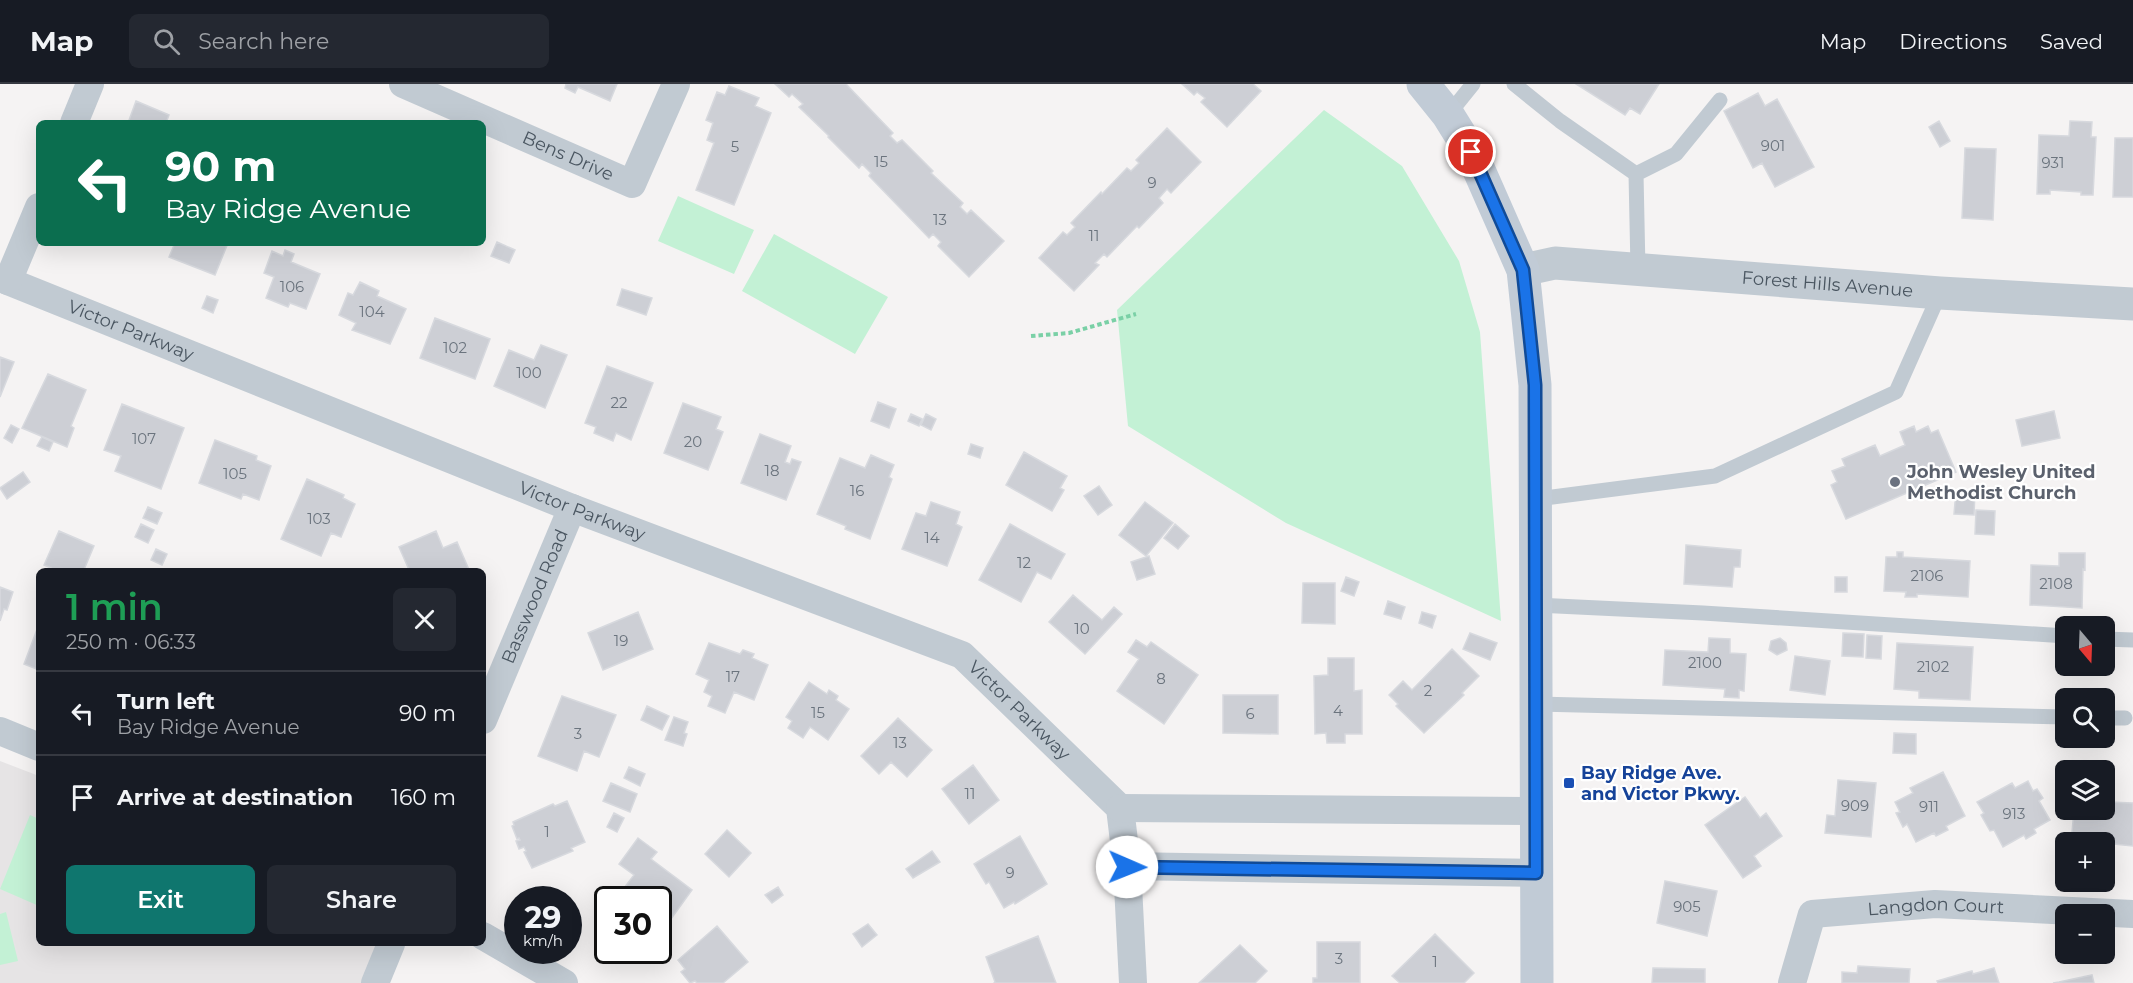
<!DOCTYPE html>
<meta charset="utf-8">
<style>
:root{--surface:#171b24;--page:#242831;--text:#f1f3f6;--muted:#9ea1a6;--line:#363941;--accent:#0f766e}
body{margin:0;font-family:Montserrat,sans-serif;background:var(--page);color:var(--text);height:100vh;display:flex;flex-direction:column;font-size:22px;white-space:nowrap}
*{box-sizing:border-box;margin:0}
p{font-size:20px;color:var(--muted)}
.icon{flex:none;width:33px;height:33px;fill:none;stroke:currentColor;stroke-width:2;stroke-linecap:round;stroke-linejoin:round}
.map{position:relative;flex:1;overflow:hidden}
.panel{position:absolute;left:36px;top:484px;width:450px;height:378px;display:flex;flex-direction:column;background:var(--surface);border-radius:9px;box-shadow:0 6px 24px #0002}
.panel>*{flex:none}
.banner{position:absolute;left:36px;top:36px;width:450px;height:126px;border-radius:9px;box-shadow:0 6px 24px #0002;background:#0b6e4f;color:#fff;overflow:hidden}
.needle{width:39px;rotate:161deg}
.tools{position:absolute;left:2055px;top:532px;display:grid;gap:12px}
.tools a{display:grid;place-items:center;width:60px;height:60px;border-radius:9px;background:var(--surface);box-shadow:0 6px 24px #0002;font-size:30px}
.speed{position:absolute;left:504px;top:802px;display:flex;gap:12px;font-size:30px;font-weight:700;text-align:center}
.speed>*{display:grid;place-content:center;width:78px;height:78px;border-radius:50%;background:var(--surface);box-shadow:0 6px 24px #0002;line-height:1}
.speed small{font-size:15px;font-weight:400}
.speed .limit{border:3px solid #111;border-radius:9px;background:#fff;color:#111}
.pin{position:absolute;display:grid;place-items:center;width:51px;height:51px;color:#fff;margin:-26px;border:3px solid #fff;border-radius:50%;box-shadow:0 2px 6px #0007}
.me{position:absolute;width:66px;margin:-33px;rotate:91deg;stroke-linejoin:round;filter:drop-shadow(0 0 4px #0008)}
.turn{display:flex;align-items:center;gap:21px;height:126px;padding:0 30px;font-size:27px}
.turn .icon{width:78px;height:78px;stroke-width:2.5}
.turn b{display:block;font-size:42px;line-height:51px}
.round{display:grid;place-items:center;flex:none;width:63px;height:63px;border-radius:9px;background:var(--page)}
.head{display:flex;align-items:center;justify-content:space-between;height:102px;padding:0 30px}
h1{font-size:36px;font-weight:600;line-height:45px;color:#1e9e55}
.cta{display:flex;gap:12px;margin-top:auto;padding:12px 30px}
.cta a{flex:1;height:69px;border-radius:9px;background:var(--accent);color:#fff;font-size:24px;font-weight:600;line-height:69px;text-align:center}
.cta a+a{background:var(--page);color:var(--text)}
ul{padding:0;list-style:none}
li{display:flex;align-items:center;gap:18px;height:84px;padding:0 30px;border-top:2px solid var(--line)}
li div{flex:1}
li b{display:block;font-size:22px}
li em{font-style:normal}
header{display:flex;align-items:center;gap:36px;box-sizing:border-box;height:84px;padding:0 30px;background:var(--surface);border-bottom:2px solid var(--line)}
header strong{font-size:28px}
nav{display:flex;gap:33px;margin-inline-start:auto;font-size:21px}
.search{width:420px;height:54px;background:var(--page);display:flex;align-items:center;gap:15px;box-sizing:border-box;padding:0 21px;border-radius:9px;color:var(--muted);font-size:22px}
.map>svg:first-child{display:block}
</style>
<header>
<strong>Map</strong>
<div class="search"><svg class="icon" aria-label="search" viewBox="0 0 24 24"><circle cx="10" cy="10" r="6"/><path d="M15 15l6 6"/></svg>Search here</div>
<nav><a>Map</a><a>Directions</a><a>Saved</a></nav>
</header>
<div class="map">
<svg width="2133" height="899" viewBox="0 0 2133 899">
<rect width="100%" height="100%" fill="#f5f3f3"/>
<!-- education -->
<path fill="#e6e4e5" d="M0 677 39 692V860H388L367 899H0Z"/>
<!-- green -->
<path fill="#c3f1d5" d="M1324 26 1402 82 1459 177 1480 248 1501 537 1286 439 1128 342 1117 226Z
M678 112 754 146 734 190 658 157Z
M774 150 888 213 855 270 742 207Z
M30 731 39 735V822L0 805Z
M6 828 18 877 0 881V830Z"/>
<!-- building -->
<path fill="#cdcfd5" stroke="#d7d9de" stroke-width="1.5" d="M566 0H617L610 17 578 3 575 9 565 4Z
M775 0H846L893 49 890 52 897 59 902 56 933 87 931 89 963 119 960 123 967 130 971 126 1004 157 969 193 938 162 941 158 933 150 929 154 869 92 871 89 862 80 859 84 828 53 829 52 799 23 803 20 792 10 789 13Z
M1182 0H1253L1261 7 1227 43 1201 18 1205 14 1197 8 1194 11Z
M1576 0H1659L1640 30 1630 24 1625 31Z
M729 2 759 14 755 22 771 29 734 121 696 106 714 59 707 56 713 39 706 36 717 8 725 11Z
M1758 9 1765 22 1777 15 1814 83 1775 103 1762 79 1753 84 1724 27Z
M136 17 169 31 166 39H128Z
M1939 37 1950 57 1940 63 1929 43Z
M2070 37 2092 38 2091 53H2096L2093 111H2081V108L2050 106V110H2037L2039 51 2069 52Z
M1167 44 1201 78 1171 109 1167 105 1159 114 1163 119 1139 144 1137 142 1107 173 1104 170 1095 179 1099 181 1074 207 1039 174 1063 148 1067 151 1075 143 1071 139 1101 108 1102 110 1127 84 1131 87 1139 79 1136 76Z
M2115 54H2133V113H2113Z
M1965 64 1996 65 1993 136 1962 134Z
M497 158 515 166 509 179 491 172Z
M175 159H228L215 191 169 173Z
M285 166 294 170 291 178 320 190 306 225 290 219 288 223 266 214 274 193 264 189 272 167 283 172Z
M360 198 379 207 377 212 406 225 390 260 355 247 352 246 356 239 339 231 348 209 353 211Z
M622 205 652 214 646 231 617 221Z
M207 212 218 216 213 229 202 224Z
M435 234 490 255 475 295 420 274Z
M541 261 567 271 545 324 494 302 509 266 534 276Z
M0 273 14 278 0 313Z
M607 282 653 299 631 356 616 349 613 357 594 349 596 343 585 339Z
M48 290 86 306 71 342 74 344 67 363 22 344Z
M878 318 896 325 889 344 871 337Z
M683 319 721 333 716 345 723 348 708 386 664 369Z
M122 320 184 344 161 405 115 387 121 372 104 366Z
M2054 327 2060 354 2022 362 2016 336Z
M911 330 922 335 919 342 908 337Z
M926 330 936 335 931 346 921 341Z
M11 341 19 345 12 359 4 354Z
M1914 342 1916 348 1928 342 1931 349 1938 346 1956 388 1846 435 1831 401 1837 398 1832 387 1845 382 1842 375 1875 361 1880 372 1905 361 1900 348Z
M760 350 791 362 785 378 790 380 792 375 801 378 786 416 741 399Z
M42 353 53 358 49 367 37 362Z
M215 356 257 372 256 376 271 382 259 416 243 410 241 415 199 399Z
M971 360 983 364 980 374 968 370Z
M1024 368 1067 392 1060 404 1064 406 1052 427 1006 401Z
M871 371 894 381 889 393 892 395 870 455 845 445 846 442 817 430 840 374 865 384Z
M23 388 30 398 7 415 0 404Z
M307 395 344 411 343 414 355 420 341 453 331 449 321 472 281 455Z
M1099 402 1112 421 1098 431 1084 412Z
M1956 407H1975L1974 431 1954 430Z
M931 418 960 428 956 440 962 443 947 482 902 465 916 429 926 432Z
M1145 418 1173 439 1146 472 1119 451Z
M148 423 162 429 157 440 143 434Z
M1976 426 1995 427 1994 451 1975 450Z
M141 440 154 446 148 459 135 453Z
M1010 440 1065 470 1051 495 1037 488 1021 518 979 496Z
M1175 440 1189 452 1178 465 1164 454Z
M59 447 94 462 83 488H60L44 481Z
M436 447 443 464 457 458 470 488H410L399 463Z
M1686 461 1741 466 1740 483H1734L1732 503 1684 500Z
M156 465 167 470 162 481 151 476Z
M1897 468H1903V473L1970 477 1968 513 1917 510V513H1905L1906 508 1884 507 1886 473H1897Z
M2059 469H2085V486L2083 485 2082 524 2030 521 2031 481 2059 482Z
M1149 472 1155 490 1137 496 1131 478Z
M1346 493 1359 498 1354 512 1341 507Z
M1835 493H1847V508H1835Z
M1303 499H1335V540L1302 539Z
M0 503 13 508 7 526 4 525 0 537Z
M1073 511 1102 536 1114 523 1122 530 1085 570 1049 538Z
M1388 517 1405 523 1401 535 1384 530Z
M638 528 653 565 603 586 588 549Z
M1422 528 1436 532 1432 544 1419 539Z
M39 540V586L24 580Z
M1470 549 1497 559 1490 576 1463 565Z
M1843 549 1864 550 1863 573 1842 572Z
M1867 551 1882 552 1881 575 1866 574Z
M1709 554 1730 555V569L1746 570 1744 607 1739 606V614L1724 613 1725 605 1663 601 1665 566 1708 568Z
M1780 554 1786 559 1787 566 1777 571 1769 566 1771 557Z
M1136 556 1147 563 1151 558 1198 591 1164 640 1117 607 1139 575 1128 568Z
M709 559 740 570 743 566 754 570 752 574 768 581 754 616 734 608 725 629 708 622 712 612 704 608 709 596 696 590Z
M1897 559 1973 563 1970 616 1919 614V607L1894 605Z
M1452 565 1479 592 1462 609 1464 611 1424 649 1396 622 1398 620 1389 611 1403 597 1412 606Z
M1795 572 1830 577 1825 611 1790 606Z
M1328 574H1354V607L1362 606V650H1345V659H1327L1326 649 1315 650 1314 592 1328 591Z
M809 598 827 610 829 606 838 612 836 616 849 625 828 656 810 643 803 654 788 644 792 637 786 633Z
M1223 611H1278V650L1223 649Z
M562 612 616 631 599 673 584 667 577 687 538 672Z
M647 622 669 632 662 646 641 636Z
M674 633 688 638 684 649 687 650 683 662 665 656Z
M898 634 932 666 907 693 891 678 879 690 861 672Z
M1894 649 1916 650V670L1893 669Z
M973 681 999 716 969 740 942 705Z
M629 683 645 690 640 702 624 694Z
M1943 688 1965 732 1946 742 1948 746 1936 752 1934 749 1916 758 1907 740 1903 743 1896 729 1900 728 1895 718 1913 709 1910 704Z
M1838 696 1876 699 1871 753 1825 749 1827 731 1835 732Z
M2028 697 2033 707 2037 705 2043 714 2039 717 2050 736 2034 745 2036 749 2026 755 2024 751 2003 763 1994 746 1990 747 1981 731 1984 729 1977 718 2012 699 2015 704Z
M611 699 637 710 630 728 603 717Z
M1745 713 1760 734 1766 729 1782 752 1754 772 1761 782 1743 794 1705 741Z
M2104 714H2110L2109 718 2133 719V762L2104 759H2071L2074 726H2104Z
M567 717 585 758 571 764 573 767 532 784 524 768 526 767 524 763 519 765 516 757 520 756 519 754 517 755 512 742 514 741 513 738 553 720 555 722Z
M614 729 624 734 617 748 607 743Z
M727 746 751 769 729 793 705 770Z
M1020 752 1047 800 1015 820 1014 818 1004 824 989 798 986 800 974 780Z
M638 754 657 768 651 775 692 806 658 853V816H615L634 791 619 780Z
M932 767 940 778 913 794 906 785Z
M1665 797 1717 807 1707 852 1657 839Z
M778 803 783 811 772 819 765 811Z
M868 840 877 851 862 863 853 850Z
M717 842 748 878 723 899H697L695 897 690 899 681 888 685 885 678 876Z
M1435 850 1474 889 1464 899H1400L1392 892Z
M1038 852 1056 899H994L995 898 986 873Z
M1317 858H1360V899H1313V894H1317Z
M1240 861 1267 887 1255 899H1199Z
M1858 882 1910 885 1909 899H1842V888L1857 889Z
M1653 884 1705 885V899H1652Z
M1994 884 1999 899H1938L1937 897 1968 888 1972 887 1973 890Z
M2092 891 2094 899H2053L2059 898Z"/>
<g fill="none" stroke-linecap="round" stroke-linejoin="round">
<!-- path -->
<path stroke="#7ad0a6" stroke-width="4" stroke-dasharray="4.5 3" stroke-linecap="butt" d="M1031 252 1069 249 1136 230"/>
<!-- service -->
<path stroke="#c1cad2" stroke-width="15" d="M1514 0 1560 37 1636 90 1638 185
M1448 31 1473 0
M1636 90 1676 70 1720 16
M1537 415 1715 392 1896 308 1940 209
M1536 521 1703 529 2066 552
M2104 555 2133 556
M1537 620 2066 633
M2104 634H2125"/>
<!-- minor -->
<g stroke="#c1cad2" stroke-width="28">
<path id="s1" d="M403 0 632 100 676 0"/>
<path d="M74 39 90 0"/>
<path id="s2" d="M0 194 572 424 962 571 1120 724 1127 782 1133 899"/>
<path d="M8 197 39 123"/>
<path id="s3" d="M483 636 572 424"/>
<path d="M0 647 39 663"/>
<path d="M1120 724 1536 727"/>
<path d="M1127 782 1536 789"/>
<path d="M483 852 564 899"/>
<path d="M375 899 391 860"/>
<path id="s4" d="M1792 899 1812 830 1935 820 2133 830"/>
</g>
<!-- tertiary -->
<path stroke="#c1cad2" stroke-width="33" id="s5" d="M1523 186 1555 179 1940 209 2133 220"/>
<!-- secondary -->
<path stroke="#c1cbd6" stroke-width="33" d="M1423 0 1448 31 1471 68 1523 186 1535 301 1537 899"/>
</g>
<g fill="none" stroke-linecap="round" stroke-linejoin="round">
<defs>
<path id="route" d="M1127 783 1536 789 1535 301 1523 186 1471 68"/>
</defs>
<!-- route casing -->
<use href="#route" stroke="#114b97" stroke-width="15"/>
<!-- route -->
<use href="#route" stroke="#1a73e8" stroke-width="10"/>
</g>
<!-- markers -->
<circle fill="#6b7280" stroke="#fff" stroke-width="2" cx="1895" cy="398" r="6"/>
<rect fill="#1a4fb4" stroke="#fff" stroke-width="2" x="1563" y="693" width="12" height="12" rx="3"/>
<g text-anchor="middle" stroke-width="4.5" stroke-linejoin="round" paint-order="stroke">
<!-- number labels -->
<g font-size="15" fill="#6b747e">
<text x="1773" y="67">901</text>
<text x="735" y="68">5</text>
<text x="881" y="83">15</text>
<text x="2053" y="84">931</text>
<text x="1152" y="104">9</text>
<text x="940" y="141">13</text>
<text x="1094" y="157">11</text>
<text x="292" y="208">106</text>
<text x="372" y="233">104</text>
<text x="455" y="269">102</text>
<text x="529" y="294">100</text>
<text x="619" y="324">22</text>
<text x="144" y="360">107</text>
<text x="693" y="363">20</text>
<text x="772" y="392">18</text>
<text x="235" y="395">105</text>
<text x="857" y="412">16</text>
<text x="319" y="440">103</text>
<text x="932" y="459">14</text>
<text x="1024" y="484">12</text>
<text x="1927" y="497">2106</text>
<text x="2056" y="505">2108</text>
<text x="1082" y="550">10</text>
<text x="621" y="562">19</text>
<text x="1705" y="584">2100</text>
<text x="1933" y="588">2102</text>
<text x="733" y="598">17</text>
<text x="1161" y="600">8</text>
<text x="1428" y="612">2</text>
<text x="1338" y="632">4</text>
<text x="818" y="634">15</text>
<text x="1250" y="635">6</text>
<text x="578" y="655">3</text>
<text x="900" y="664">13</text>
<text x="970" y="715">11</text>
<text x="1855" y="727">909</text>
<text x="1929" y="728">911</text>
<text x="2014" y="735">913</text>
<text x="547" y="753">1</text>
<text x="1010" y="794">9</text>
<text x="1687" y="828">905</text>
<text x="1339" y="880">3</text>
<text x="1435" y="883">1</text>
</g>
<!-- street labels -->
<g font-size="18" fill="#4a5661" stroke="#fff">
<text dy="6" stroke="none"><textPath href="#s1" startOffset="180">Bens Drive</textPath></text>
<text dy="6" stroke="none"><textPath href="#s5" startOffset="306">Forest Hills Avenue</textPath></text>
<text dy="6" stroke="none"><textPath href="#s2" startOffset="141">Victor Parkway</textPath></text>
<text dy="6" stroke="none"><textPath href="#s2" startOffset="627">Victor Parkway</textPath></text>
<text dy="6" stroke="none"><textPath href="#s3" startOffset="134">Basswood Road</textPath></text>
<text dy="6" stroke="none"><textPath href="#s2" startOffset="1113">Victor Parkway</textPath></text>
<text dy="6" stroke="none"><textPath href="#s4" startOffset="196">Langdon Court</textPath></text>
</g>
<!-- worship labels -->
<g font-size="18" font-weight="bold" fill="#5b616d" stroke="#fff" text-anchor="start">
<text x="1907" y="394">John Wesley United<tspan x="1907" dy="21">Methodist Church</tspan></text>
</g>
<!-- transit labels -->
<g font-size="18" font-weight="bold" fill="#164399" stroke="#fff" text-anchor="start">
<text x="1581" y="695">Bay Ridge Ave.<tspan x="1581" dy="21">and Victor Pkwy.</tspan></text>
</g>
</g>
</svg>
<div class="tools">
<a><svg class="needle" viewBox="-14 -14 28 28"><path d="M0-13l5 13h-10z" fill="#e53935"/><path d="M0 13l5-13h-10z" fill="#9ea1a6"/></svg></a>
<a><svg class="icon" aria-label="search" viewBox="0 0 24 24"><circle cx="10" cy="10" r="6"/><path d="M15 15l6 6"/></svg></a>
<a><svg class="icon" aria-label="layers" viewBox="0 0 24 24"><path d="M12 4l9 5-9 5-9-5zM3 14l9 5 9-5"/></svg></a>
<a>+</a>
<a>−</a>
</div>
<div class="speed"><div>29<small>km/h</small></div><div class="limit">30</div></div>
<div class="pin" style="left:1471px;top:68px;background:#d93025"><svg class="icon" aria-label="arrive" viewBox="0 0 24 24"><path d="M6 21V4h12l-3 4 3 4H6"/></svg></div>
<svg class="me" style="left:1127px;top:783px" viewBox="-20 -20 40 40"><circle r="19" fill="#fff"/><path d="M0-13L10 11 0 6-10 11z" fill="#1a73e8"/></svg>
<div class="banner">
<div class="turn"><svg class="icon" aria-label="left" viewBox="0 0 24 24"><path d="M17 20v-9H6M10 6l-5 5 5 5"/></svg><div><b>90 m</b>Bay Ridge Avenue</div></div>
</div>
<section class="panel">
<div class="head"><div><h1>1 min</h1><p>250 m · 06:33</p></div><a class="round"><svg class="icon" aria-label="close" viewBox="0 0 24 24"><path d="M6 6l12 12M18 6L6 18"/></svg></a></div>
<ul>
<li><svg class="icon" aria-label="left" viewBox="0 0 24 24"><path d="M17 20v-9H6M10 6l-5 5 5 5"/></svg><div><b>Turn left</b><p>Bay Ridge Avenue</p></div><em>90 m</em></li>
<li><svg class="icon" aria-label="arrive" viewBox="0 0 24 24"><path d="M6 21V4h12l-3 4 3 4H6"/></svg><div><b>Arrive at destination</b></div><em>160 m</em></li>
</ul>
<div class="cta"><a>Exit</a><a>Share</a></div>
</section>
</div>
